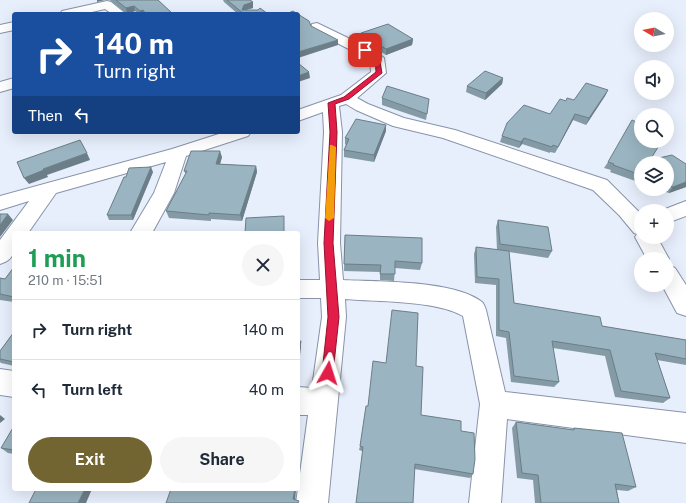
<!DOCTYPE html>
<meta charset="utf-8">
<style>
:root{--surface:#fff;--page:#f6f6f7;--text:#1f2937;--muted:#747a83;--line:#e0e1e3;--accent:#736532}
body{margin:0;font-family:"Public Sans",sans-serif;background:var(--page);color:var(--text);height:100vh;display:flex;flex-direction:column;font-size:15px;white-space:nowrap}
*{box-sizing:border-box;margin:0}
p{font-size:13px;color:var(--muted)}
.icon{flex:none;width:22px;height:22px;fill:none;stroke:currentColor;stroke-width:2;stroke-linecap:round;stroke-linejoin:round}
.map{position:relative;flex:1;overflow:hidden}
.details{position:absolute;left:12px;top:231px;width:288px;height:260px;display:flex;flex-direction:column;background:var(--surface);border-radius:4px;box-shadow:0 4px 16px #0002}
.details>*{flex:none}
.hud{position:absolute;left:12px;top:12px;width:288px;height:122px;border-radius:4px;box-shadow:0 4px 16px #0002;background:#1a4fa0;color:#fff;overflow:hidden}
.needle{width:26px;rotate:280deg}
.buttons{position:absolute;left:634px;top:12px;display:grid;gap:8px}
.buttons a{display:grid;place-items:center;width:40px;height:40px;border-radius:50%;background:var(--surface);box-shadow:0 4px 16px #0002;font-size:20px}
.pin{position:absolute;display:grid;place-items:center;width:34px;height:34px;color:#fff;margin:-17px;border-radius:8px;box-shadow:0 2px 6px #0006}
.me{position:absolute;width:44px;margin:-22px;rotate:6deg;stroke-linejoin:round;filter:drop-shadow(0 0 3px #0008)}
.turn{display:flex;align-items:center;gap:14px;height:84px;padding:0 16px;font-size:18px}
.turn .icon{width:52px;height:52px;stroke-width:2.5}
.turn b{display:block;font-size:28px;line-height:34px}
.then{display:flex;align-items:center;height:38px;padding:0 16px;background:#0003;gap:8px;font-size:15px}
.round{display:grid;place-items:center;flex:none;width:42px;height:42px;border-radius:21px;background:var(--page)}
.overview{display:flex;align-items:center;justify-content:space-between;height:68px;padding:0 16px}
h1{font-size:24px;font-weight:700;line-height:30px;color:#1e9e55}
.button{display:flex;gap:8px;margin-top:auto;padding:8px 16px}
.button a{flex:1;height:46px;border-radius:24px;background:var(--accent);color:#fff;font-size:16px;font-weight:700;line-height:46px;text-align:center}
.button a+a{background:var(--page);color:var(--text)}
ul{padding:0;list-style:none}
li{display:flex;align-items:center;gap:12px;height:60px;padding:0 16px;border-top:1px solid var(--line)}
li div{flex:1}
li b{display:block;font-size:15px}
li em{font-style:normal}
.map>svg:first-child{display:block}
</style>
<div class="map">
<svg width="686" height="503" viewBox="0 0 686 503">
<rect width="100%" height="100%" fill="#e7eefc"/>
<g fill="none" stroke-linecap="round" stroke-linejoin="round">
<defs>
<path id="minor" d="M107 1 111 2 126 14H112L105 9 83 14H60L62 11Z
M14 22V30L0 33V25Z
M317 23 375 51 384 58 386 73 357 98 368 104 404 118 455 130 607 180 641 214V237H657L669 259 667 263V259H647L635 237 637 234 634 233 619 215 593 190 443 138 393 126 356 110 346 104 339 106 342 132 340 243 343 280C378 282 454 280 482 302 484 304 485 307 486 310L505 392 686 413V443L507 419 501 503H469L480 404 463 316C435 300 378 302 345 299L346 317 328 503H296L308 415H298V387L312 388 322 317 321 298H298V280H320L318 243 324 132 323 112 298 121V110L341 95 371 72 370 60 312 30 311 27 312 24Z
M14 78V88L0 92V82Z
M225 132H251L248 136 186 156 174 193 152 233H130L154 193 166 162 56 193 28 233H14C14 248 17 259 0 264V240L29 201 0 210V196L172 149Z
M686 201V216L667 223V211H660Z
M667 265 675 268 686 285V316L677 313 662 285H667Z
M0 369 14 371V397L0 395Z"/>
</defs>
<!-- minor casing -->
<use href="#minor" stroke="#8893a8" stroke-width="2"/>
<!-- minor -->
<use href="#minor" fill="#fff" fill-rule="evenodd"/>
</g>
<!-- wall -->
<path fill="#849ba6" d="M109 0H158L173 14H138L135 11 127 14 111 1Z
M223 0H250L253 2V8L246 10 268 14H238L224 2Z
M361 33 413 39 412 45 386 55 361 39Z
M503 78 502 84 485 100 466 92 467 86Z
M608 90 605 96 586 125 573 120 555 153 550 152V153L522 144 519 148 500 142 502 136 550 114 566 101 574 100Z
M382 98 427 114 426 120 382 105Z
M386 125V131L374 162 344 157V150L346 145 345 144V138Z
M222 157 220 164 256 166 257 172 242 221 211 219V221L169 218 166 211 186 174 184 171Z
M650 160 686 164V187L669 193 657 189H667V163H641V183L610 172 611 170 604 168 608 162Z
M153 172 133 220H109L107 215 126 177Z
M498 220 552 251 548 258 509 252 514 303 602 326 686 340V365L657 360 670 398 663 403 615 397 605 356 553 348 559 382 554 387 511 382 506 338 496 336V285L475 283 474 254 476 247 497 250 496 227Z
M345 235 422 263 420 270 395 268 394 281 380 280V272L344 271Z
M14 267V302L0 300V278L5 279Z
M14 332V366L1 363 0 362V351Z
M416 366 421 415 461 431 473 474 470 478 414 469 359 450 360 446 368 406Z
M516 422 573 430 574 428 636 487 628 491 617 490 619 503H535L533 480 517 478 512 428Z
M14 426V454L8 453 1 448Z"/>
<!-- shaded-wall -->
<path fill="#6c7e87" d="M97 0H105L97 2Z
M253 2V8L245 10H242L244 5Z
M134 6 135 11 127 14 126 8Z
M143 10 144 14H141L140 11Z
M413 39 412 45 386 55V49Z
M338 40V45L298 58V52Z
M309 72 310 78 298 82V76Z
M503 78 502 84 485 100 486 93Z
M608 90 605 96 586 125 589 118Z
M575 114 573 120 555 153 558 147Z
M386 125V131L374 162V155Z
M524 138 522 144 519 148 521 142Z
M220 151 222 157 218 171 216 164Z
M87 153 90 160 47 175 48 177 29 184 24 178 43 169Z
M256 166 257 172 242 221 240 215Z
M151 167 153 172 133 220 131 215Z
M686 182V187L669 193 673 187Z
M8 214 13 220 0 237V225Z
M301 341V347L298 372V360Z
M0 415 5 419 0 423Z
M299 419 300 424 298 436V425Z
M85 489H92L86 503H78Z
M295 489H296L295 503 293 499Z"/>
<!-- building -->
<path fill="#9ab4c1" stroke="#6c7e87" d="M116 0H158L173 14H146L143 10 140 11 134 6 126 8Z
M227 0H250L253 2 244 5 242 10H258L260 8 268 14H244Z
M293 11 309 21 311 26 338 40 298 52V14H286Z
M388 24 413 39 386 49 361 33Z
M298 63 309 72 298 76Z
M485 71 503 78 486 93 467 86Z
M586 83 608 90 589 118 575 114 558 147 553 145 552 147 524 138 521 142 502 136 507 123 524 105 550 114 560 99 566 101 567 98 574 100Z
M387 86 429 99 427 114 382 98Z
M356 119 386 125 374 155 344 150 349 139 345 138Z
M632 120 641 124V141H662L650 160 672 155 686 164V182L673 187 667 185V163H641V175L613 165 614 164 608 162Z
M80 140 87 153 43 169 44 170 24 178 17 162Z
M191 151H220L216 164 256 166 240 215 209 213V215L166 211 187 171H184Z
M151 167 131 215H107L124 177H126L129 168Z
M0 214H8L0 225Z
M284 216V233H245L246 218Z
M498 220 548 227 552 251 500 244Z
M345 235 422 238V263L395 261V274H380L381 265 344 264Z
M476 247 509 251 514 303 600 317 602 326 686 340V359L655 353 670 398 621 391 610 350 552 341 559 382 514 376 509 332 499 330V279L477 277Z
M14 267V297L0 294V278L5 279Z
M392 310 418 313 416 366 423 367 421 415 461 421V431L474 433 475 459 473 474 415 464 413 503H356L363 447 360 446 366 406H368L373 361 386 363Z
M14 332V362L0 359V351Z
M298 341H301L298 360Z
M516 422 574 430V428L622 433 636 487 615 484 619 503H541L538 475 522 473Z
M14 426V450L1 448Z
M36 489H85L78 503H29Z
M171 489H295L293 499 299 501 298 503H166Z"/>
<!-- route -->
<path fill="#e11d48" stroke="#92132f" d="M363 49H367L379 56 382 73 349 99 335 104 337 132 333 243 339 317 333 373 332 377 328 378 324 377 322 373 328 317 324 243 330 132 328 103 344 97 376 72 375 58 363 52Z"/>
<!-- slow -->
<path fill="#f59e0b" d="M330 145H332L336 147 334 218 329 221 325 218Z"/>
</svg>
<div class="buttons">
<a><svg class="needle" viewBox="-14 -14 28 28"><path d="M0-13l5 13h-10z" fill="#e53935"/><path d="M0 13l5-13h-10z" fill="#747a83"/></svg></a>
<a><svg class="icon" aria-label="sound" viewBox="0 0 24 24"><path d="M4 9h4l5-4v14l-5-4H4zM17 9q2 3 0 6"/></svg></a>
<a><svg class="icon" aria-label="search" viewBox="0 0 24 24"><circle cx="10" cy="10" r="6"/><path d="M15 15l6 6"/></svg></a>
<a><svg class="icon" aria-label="layers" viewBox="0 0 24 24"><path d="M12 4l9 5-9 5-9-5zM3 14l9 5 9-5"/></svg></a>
<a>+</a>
<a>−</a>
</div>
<div class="pin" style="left:365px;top:50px;background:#d93025"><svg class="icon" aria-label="arrive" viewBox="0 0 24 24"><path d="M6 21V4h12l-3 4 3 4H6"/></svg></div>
<svg class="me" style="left:328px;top:373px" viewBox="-20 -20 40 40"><path d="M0-17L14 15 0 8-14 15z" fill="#e11d48" stroke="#fff" stroke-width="4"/></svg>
<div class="hud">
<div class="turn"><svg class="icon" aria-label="right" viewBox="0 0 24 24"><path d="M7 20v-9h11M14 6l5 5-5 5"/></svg><div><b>140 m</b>Turn right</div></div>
<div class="then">Then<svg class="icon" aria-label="left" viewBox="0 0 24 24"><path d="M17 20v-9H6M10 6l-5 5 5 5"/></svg></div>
</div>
<section class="details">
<div class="overview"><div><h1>1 min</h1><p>210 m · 15:51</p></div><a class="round"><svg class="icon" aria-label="close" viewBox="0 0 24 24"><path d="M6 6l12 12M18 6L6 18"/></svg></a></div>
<ul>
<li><svg class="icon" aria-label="right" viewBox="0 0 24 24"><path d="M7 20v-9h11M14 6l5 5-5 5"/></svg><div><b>Turn right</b></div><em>140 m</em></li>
<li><svg class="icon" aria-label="left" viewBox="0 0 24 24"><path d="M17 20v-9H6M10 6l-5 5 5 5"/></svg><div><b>Turn left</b></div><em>40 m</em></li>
</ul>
<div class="button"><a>Exit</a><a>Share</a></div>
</section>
</div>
